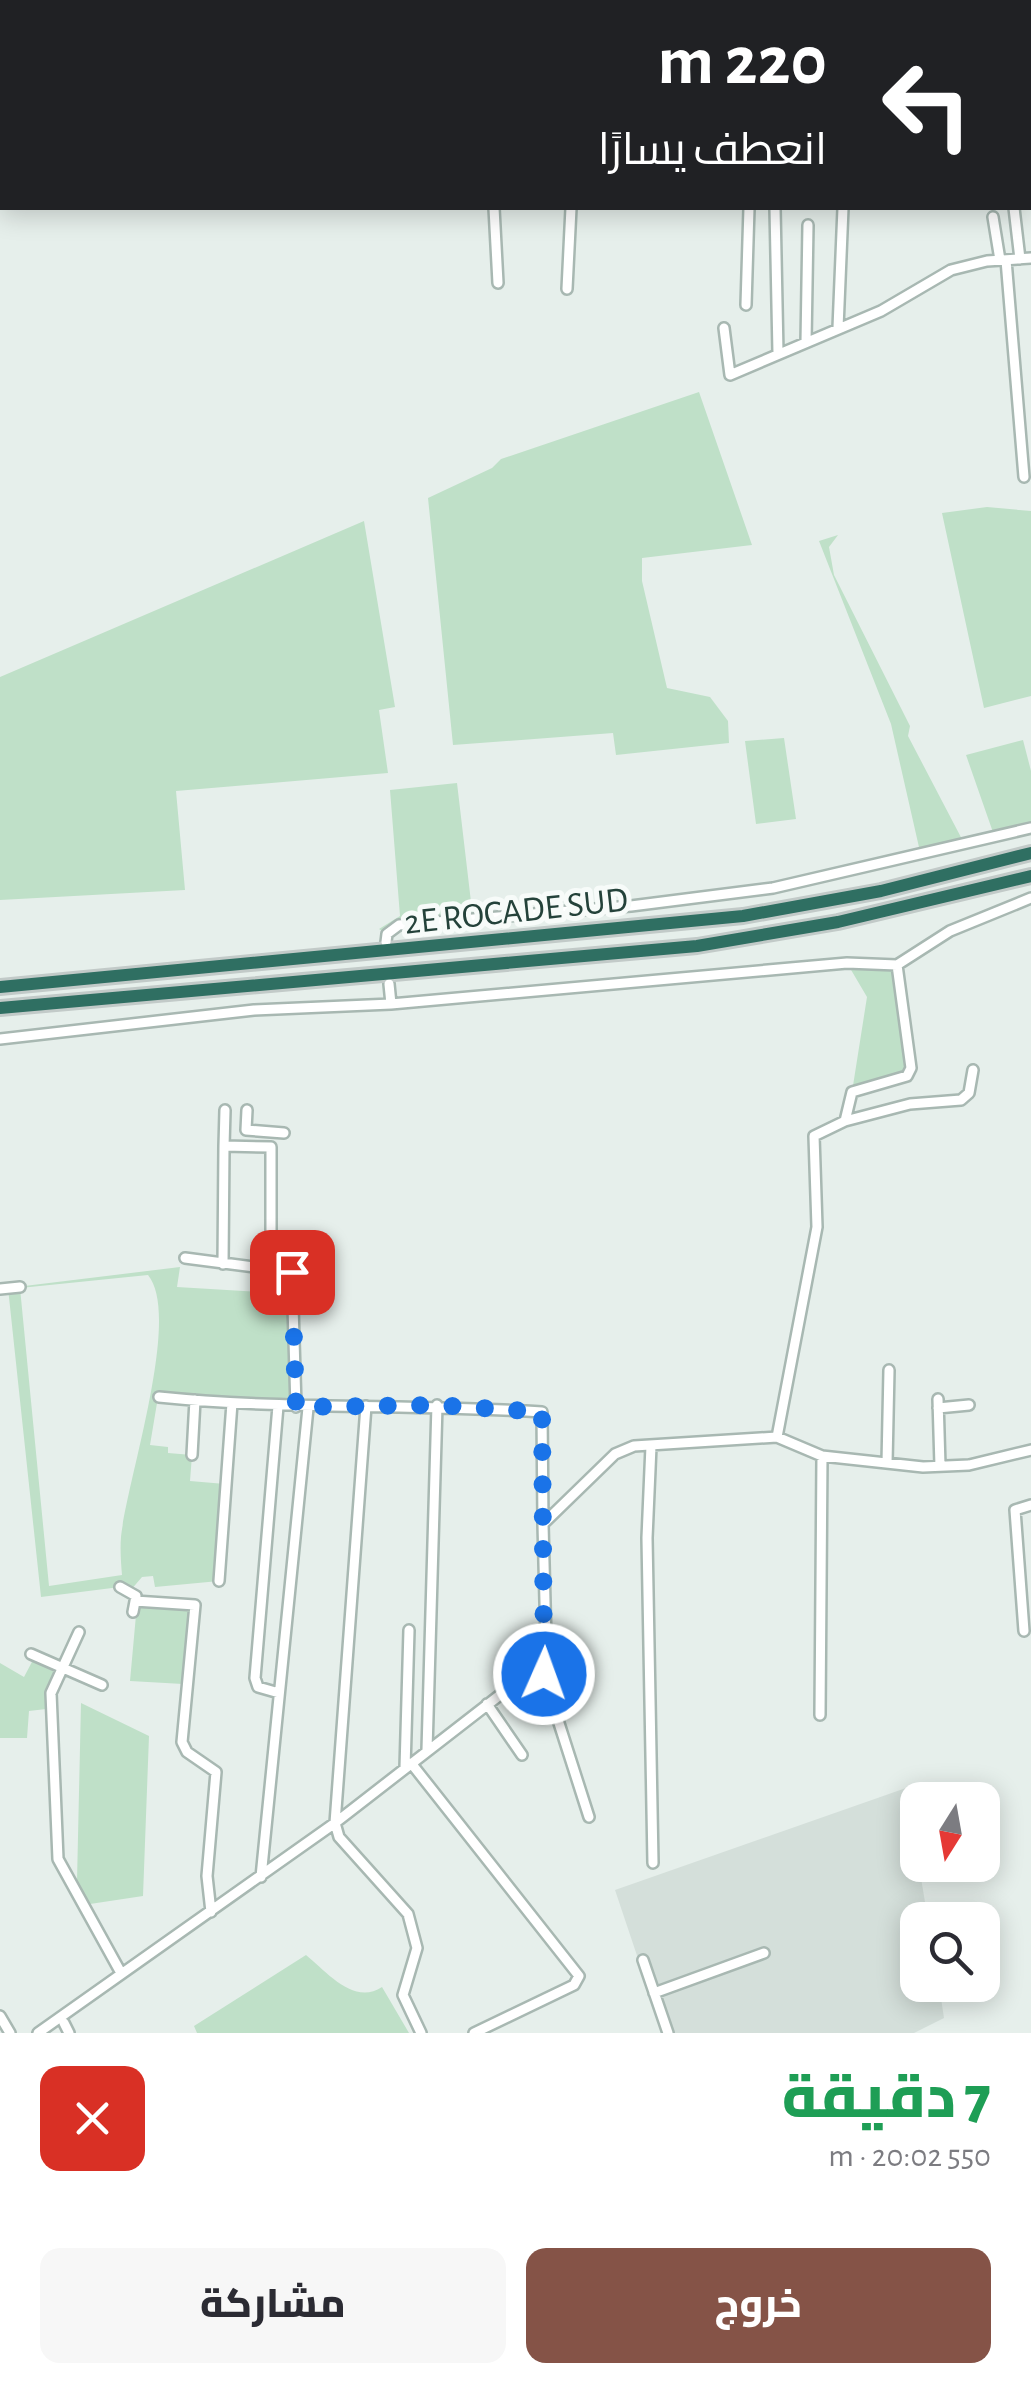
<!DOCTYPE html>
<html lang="ar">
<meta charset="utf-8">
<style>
:root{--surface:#fff;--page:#f7f7f7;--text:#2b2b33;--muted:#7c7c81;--accent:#855347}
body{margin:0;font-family:"Alegreya Sans",Cairo,sans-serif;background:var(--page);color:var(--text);direction:rtl;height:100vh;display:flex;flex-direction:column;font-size:38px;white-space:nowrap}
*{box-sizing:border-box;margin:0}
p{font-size:32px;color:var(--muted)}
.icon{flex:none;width:55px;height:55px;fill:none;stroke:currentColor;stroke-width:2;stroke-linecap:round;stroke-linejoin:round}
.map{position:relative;height:2033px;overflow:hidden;direction:ltr}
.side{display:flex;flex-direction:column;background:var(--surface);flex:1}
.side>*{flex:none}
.top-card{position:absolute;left:0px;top:0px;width:1032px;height:210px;box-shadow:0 5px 25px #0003;direction:rtl;background:#202124;color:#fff;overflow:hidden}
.needle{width:65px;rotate:191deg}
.fabs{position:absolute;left:900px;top:1782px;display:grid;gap:20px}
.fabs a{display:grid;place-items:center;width:100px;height:100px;border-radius:20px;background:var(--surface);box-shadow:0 5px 25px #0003;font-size:50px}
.pin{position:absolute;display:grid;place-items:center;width:85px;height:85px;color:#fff;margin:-42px;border-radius:20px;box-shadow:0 5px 15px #0006}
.me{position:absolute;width:110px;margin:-55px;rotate:2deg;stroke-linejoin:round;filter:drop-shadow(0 0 8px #0008)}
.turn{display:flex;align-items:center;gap:35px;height:210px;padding:0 40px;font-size:45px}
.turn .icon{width:130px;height:130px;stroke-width:2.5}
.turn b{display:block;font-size:70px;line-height:85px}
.round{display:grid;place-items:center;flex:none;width:105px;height:105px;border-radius:20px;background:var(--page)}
.head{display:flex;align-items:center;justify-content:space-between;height:170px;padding:0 40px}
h1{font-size:60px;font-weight:800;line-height:75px;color:#1e9e55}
.primary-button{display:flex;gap:20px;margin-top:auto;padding:20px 40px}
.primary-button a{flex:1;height:115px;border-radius:20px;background:var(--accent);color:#fff;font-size:40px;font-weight:800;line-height:115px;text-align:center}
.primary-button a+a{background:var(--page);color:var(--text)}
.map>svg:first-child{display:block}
</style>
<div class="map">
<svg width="1031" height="2033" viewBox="0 0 1031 2033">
<rect width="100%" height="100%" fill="#e6efeb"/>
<!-- built -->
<path fill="#d4dfda" d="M906 1788 928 1920H918V1985H939L944 2018 914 2033H663L615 1890Z"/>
<!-- green -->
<path fill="#bfe0c8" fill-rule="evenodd" d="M699 392 752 545 642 558V581L667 688 710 697 728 721 729 743 616 755 613 733 453 745 428 498 492 468 501 459Z
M987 507 1031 511V696L984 708 942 513Z
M364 521 395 707 379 710 388 773 176 791 185 890 0 900V677Z
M838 535 829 547 834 575 910 726 908 736 965 845 921 856 891 724 819 541Z
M784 738 796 819 756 824 745 741Z
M1023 740 1031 771V828L995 838 966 755Z
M457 783 473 919 399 925 387 934 379 929 400 916 390 790Z
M847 963 897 965 907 1076 852 1092 867 997Z
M180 1267 177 1287 259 1292 263 1273 279 1274V1293L292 1295 296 1407 158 1397 150 1445 168 1447V1453L192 1455 190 1481 225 1484 219 1581 155 1587 153 1576 142 1577 130 1591 120 1587 41 1597 8 1288ZM148 1275C182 1316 127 1480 121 1537 120 1549 121 1563 122 1575L49 1586 20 1288Z
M137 1604 192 1607 183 1684 130 1681Z
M33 1660 55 1672 46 1690V1709L29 1711 27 1738H0V1663L24 1677Z
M81 1703 149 1736 143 1896 90 1904 77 1881Z
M306 1955C327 1972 354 2006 382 1987L409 2033H197L194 2026Z"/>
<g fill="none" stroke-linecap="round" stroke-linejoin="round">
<defs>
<path id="minor" d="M964 0V2
M651 2V0
M1030 49H1031
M1030 152H1031
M0 156H2
M494 208 498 283
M775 208 778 353
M1014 208 1020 259
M993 217 1000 260
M1006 260 1024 477
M567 289 571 208
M746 305 749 208
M724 328 730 375 881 311 951 270 987 261 1031 258
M838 328 843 208
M806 342 808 225
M386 942 387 934 399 925 631 906 773 888 1031 828
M389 984 391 1004
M0 1039 254 1010 391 1004 847 963 897 965
M247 1110 246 1130 284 1133
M845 1121 910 1104 961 1100 969 1093 973 1070
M224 1146 225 1110
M185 1258 292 1272 296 1407
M223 1264 224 1146 271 1147V1270
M0 1289 20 1287
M159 1397C287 1410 414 1404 542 1412L543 1524
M938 1399 940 1466
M278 1406 255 1678 258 1687 279 1693
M366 1406 335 1823 339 1837 408 1914 417 1948 403 1995 421 2033
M938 1408 969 1405
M777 1437 817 1227 814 1136 845 1121 852 1092 907 1076 911 1068 897 965 950 931 1031 898
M651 1446 647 1538 653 1863
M192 1455 195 1400
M887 1463 889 1370
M219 1581 232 1403
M120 1587 136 1596 133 1612
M135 1601 195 1605 182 1742 187 1752 216 1772 207 1876 211 1912
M1024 1631 1015 1510 1031 1505
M79 1632 51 1693 58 1859 121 1973
M31 1654 102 1685
M543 1657 550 1695 589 1817
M487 1704 522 1755
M820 1715 822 1456
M427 1750 437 1405
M411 1763 579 1976 574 1985 474 2033
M405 1768 409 1630
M261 1877 308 1408
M643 1960 668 2033
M654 1993 764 1953
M0 2016 10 2033
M64 2023 69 2033
M38 2033 335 1823 536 1667 546 1641 543 1524 615 1454 634 1446 777 1437 822 1456 923 1467 969 1465 1031 1450"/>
<path id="highway" d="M0 987 743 916 881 891 1031 853
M0 1008 697 946 838 922 1031 876"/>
</defs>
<!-- minor casing -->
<use href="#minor" stroke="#a8b8b2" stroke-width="14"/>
<!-- highway casing -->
<use href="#highway" stroke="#c2cac8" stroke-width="18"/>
<!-- minor -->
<use href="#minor" stroke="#fff" stroke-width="9"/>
<!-- highway -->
<use href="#highway" stroke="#2f6f62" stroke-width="12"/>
</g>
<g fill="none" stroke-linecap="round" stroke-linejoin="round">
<!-- route -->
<path stroke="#1a73e8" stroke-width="18" stroke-dasharray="0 32.4" d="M292 1272 296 1407 437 1405 542 1412 544 1674"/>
</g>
<g text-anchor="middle" stroke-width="10" stroke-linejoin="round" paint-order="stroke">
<!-- street labels -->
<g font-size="35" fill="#24423a" stroke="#f7fbf9">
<text transform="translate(516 910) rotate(-6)" y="12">2E ROCADE SUD</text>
</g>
</g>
</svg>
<div class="fabs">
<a><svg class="needle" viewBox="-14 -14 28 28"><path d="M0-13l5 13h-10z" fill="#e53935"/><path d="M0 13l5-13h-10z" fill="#7c7c81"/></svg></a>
<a><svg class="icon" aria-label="search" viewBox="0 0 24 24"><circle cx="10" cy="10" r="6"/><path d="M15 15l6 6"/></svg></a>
</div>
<div class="pin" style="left:292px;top:1272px;background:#d93025"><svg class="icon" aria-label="arrive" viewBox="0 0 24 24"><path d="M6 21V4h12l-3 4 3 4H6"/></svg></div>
<svg class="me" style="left:544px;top:1674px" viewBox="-20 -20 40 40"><circle r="17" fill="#1a73e8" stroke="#fff" stroke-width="3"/><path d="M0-11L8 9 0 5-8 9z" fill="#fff"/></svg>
<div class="top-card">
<div class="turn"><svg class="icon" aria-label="left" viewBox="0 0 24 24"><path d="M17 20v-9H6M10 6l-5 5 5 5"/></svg><div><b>220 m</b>انعطف يسارًا</div></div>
</div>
</div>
<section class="side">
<div class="head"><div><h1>7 دقيقة</h1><p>550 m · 20:02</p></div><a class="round" style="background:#d93025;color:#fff"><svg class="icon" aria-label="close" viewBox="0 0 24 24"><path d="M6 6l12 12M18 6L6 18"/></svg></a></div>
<div class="primary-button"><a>خروج</a><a>مشاركة</a></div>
</section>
